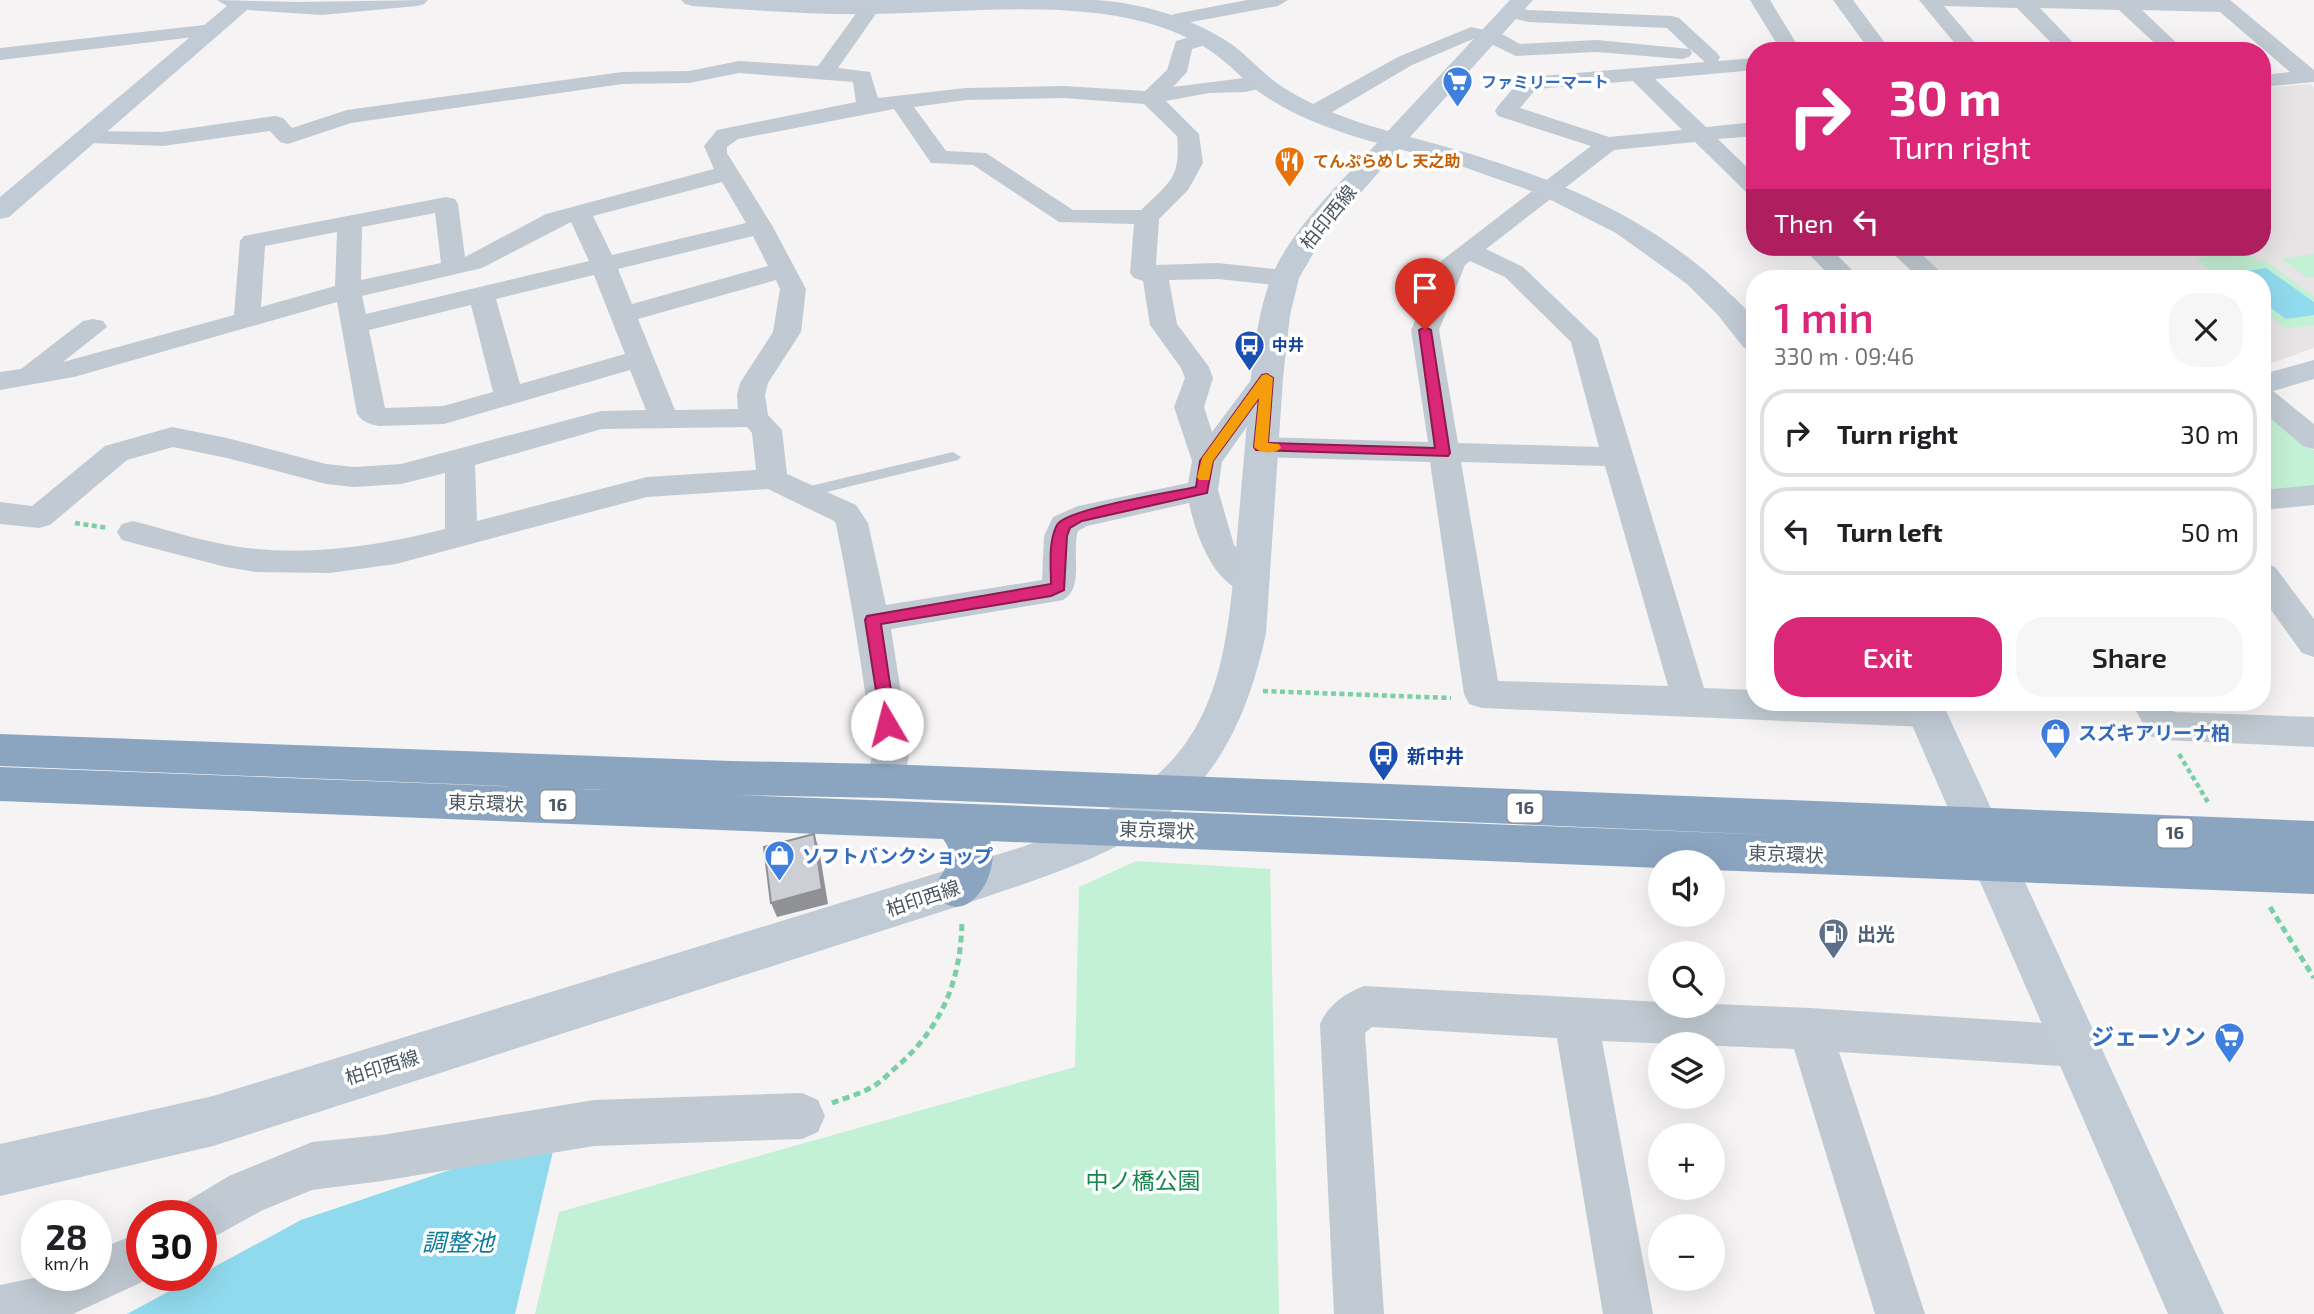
<!DOCTYPE html>
<meta charset="utf-8">
<style>
:root{--surface:#fff;--page:#f6f6f6;--text:#202124;--muted:#757577;--line:#e0e0e0;--accent:#db2777}
body{margin:0;font-family:"Exo 2","Noto Sans JP",sans-serif;background:var(--page);color:var(--text);height:100vh;display:flex;flex-direction:column;font-size:26px;white-space:nowrap}
*{box-sizing:border-box;margin:0}
p{font-size:23px;color:var(--muted)}
.icon{flex:none;width:38px;height:38px;fill:none;stroke:currentColor;stroke-width:2;stroke-linecap:round;stroke-linejoin:round}
.map{position:relative;flex:1;overflow:hidden}
.side{position:absolute;left:1746px;top:270px;width:525px;height:441px;display:flex;flex-direction:column;background:var(--surface);border-radius:28px;box-shadow:0 7px 28px #0002}
.side>*{flex:none}
.hud{position:absolute;left:1746px;top:42px;width:525px;height:214px;border-radius:28px;box-shadow:0 7px 28px #0002;background:#db2777;color:#fff;overflow:hidden}
.buttons{position:absolute;left:1648px;top:850px;display:grid;gap:14px}
.buttons a{display:grid;place-items:center;width:77px;height:77px;border-radius:50%;background:var(--surface);box-shadow:0 7px 28px #0002;font-size:35px}
.speed{position:absolute;left:21px;top:1200px;display:flex;gap:14px;font-size:35px;font-weight:700;text-align:center}
.speed>*{display:grid;place-content:center;width:91px;height:91px;border-radius:50%;background:var(--surface);box-shadow:0 7px 28px #0002;line-height:1}
.speed small{font-size:18px;font-weight:400}
.speed .limit{border:10px solid #d22;background:#fff;color:#111}
.pin{position:absolute;display:grid;place-items:center;width:60px;height:60px;color:#fff;margin:-72px -30px;border-radius:50% 50% 50% 0;rotate:-45deg;box-shadow:0 0 7px #0007}
.pin .icon{rotate:45deg}
.me{position:absolute;width:77px;margin:-38px;rotate:352deg;stroke-linejoin:round;filter:drop-shadow(0 0 5px #0008)}
.turn{display:flex;align-items:center;gap:24px;height:147px;padding:0 28px;font-size:32px}
.turn .icon{width:91px;height:91px;stroke-width:2.5}
.turn b{display:block;font-size:49px;line-height:60px}
.then{display:flex;align-items:center;height:66px;padding:0 28px;background:#0003;gap:14px;font-size:26px}
.round{display:grid;place-items:center;flex:none;width:74px;height:74px;border-radius:28px;background:var(--page)}
.overview{display:flex;align-items:center;justify-content:space-between;height:119px;padding:0 28px}
h1{font-size:42px;font-weight:600;line-height:52px;color:var(--accent)}
.action{display:flex;gap:14px;margin-top:auto;padding:14px 28px}
.action a{flex:1;height:80px;border-radius:28px;background:var(--accent);color:#fff;font-size:28px;font-weight:600;line-height:80px;text-align:center}
.action a+a{background:var(--page);color:var(--text)}
ul{padding:0;list-style:none}
li{display:flex;align-items:center;gap:21px;height:88px;margin:0 14px 10px;padding:0 14px;border:4px solid var(--line);border-radius:28px}
li div{flex:1}
li b{display:block;font-size:26px}
li em{font-style:normal}
.map>svg:first-child{display:block}
</style>
<div class="map">
<svg width="2314" height="1314" viewBox="0 0 2314 1314">
<rect width="100%" height="100%" fill="#f5f3f3"/>
<!-- education -->
<path fill="#e6e4e5" d="M2310 84 2314 87V348L2263 366V278H1944L1909 247H2263V88Z"/>
<!-- green -->
<path fill="#c3f1d5" d="M2246 251 2259 261 2264 260 2314 296V325L2286 329 2263 311V278H2219L2196 258Z
M2314 254V277L2308 278 2281 259Z
M2263 407 2314 450V486L2263 492Z
M1136 861 1270 869 1279 1314H535L559 1212 1075 1067 1079 887Z"/>
<!-- water -->
<path fill="#90daee" d="M2266 268 2314 302V315L2286 319 2263 302V278H2230L2224 274Z
M557 1134 515 1314H127L301 1220Z"/>
<g fill="none" stroke-linecap="round" stroke-linejoin="round">
<!-- path-far1 -->
<path stroke="#7ad0a6" stroke-width="4.5" stroke-dasharray="5 3.5" stroke-linecap="butt" d="M75 523 108 528
M1263 691 1451 698
M2179 754 2209 804"/>
<!-- path -->
<path stroke="#7ad0a6" stroke-width="5" stroke-dasharray="7 4.5" stroke-linecap="butt" d="M2270 907 2314 978
M832 1103C845 1098 860 1094 872 1087 883 1081 891 1071 901 1063 944 1023 961 978 962 920"/>
<!-- lane -->
<path fill="#c1cad2" fill-rule="evenodd" d="M953 452 961 457 958 460 802 498 794 493 802 488Z"/>
<!-- street -->
<path fill="#c1cad2" fill-rule="evenodd" d="M1247 0H1288L1278 6 1186 23 1169 29 1162 27 1159 23 1174 14Z
M1750 0H1770L1801 51H1781Z
M1833 0H1853L1891 51H1870Z
M1919 0H2230L2314 70V82L2263 87V75L2290 72 2220 12 2142 10 2185 51H2163L2119 10 2040 8 2081 51H2059L2017 8 1944 6 1982 51H1961Z
M870 2 880 8 838 68 870 72 878 98 966 88 1064 86 1145 91 1167 70 1176 41 1204 33 1211 35 1214 39 1211 43 1192 49 1187 72 1173 87 1260 76 1268 77 1271 82 1268 87 1245 92 1209 93 1166 101 1199 134 1203 163 1188 190 1159 219 1156 265 1218 263 1285 270 1294 272 1298 278 1294 284 1285 286 1218 279 1169 280 1177 324 1209 367 1213 378 1204 407 1212 432 1257 372 1267 369 1277 372 1281 378 1222 462 1218 490 1234 545 1263 574 1268 582 1263 590C1219 603 1196 536 1189 503L1087 526 1078 531C1071 553 1085 587 1063 600L891 629 910 750 904 781 898 792 885 797 872 792C863 775 874 763 872 745 863 671 851 598 836 524L834 521 768 489 647 497 396 564 329 573 256 572 226 567 133 543 122 540 117 532 122 524 133 521C164 529 195 539 227 545 299 558 375 547 445 529V473L401 484 354 487 326 484 227 458 173 447 127 460 50 525 39 528 0 524V502L32 506 105 446 172 427 227 438 326 464 354 467 401 464 601 411 646 410 630 370 444 424 379 426C369 424 363 422 357 414L337 302 74 377 0 390V372L21 369 83 321 93 319 103 321 107 327 63 362 234 315 240 241 244 236 446 197 455 199 458 204 465 257 546 214 714 169 704 146 717 130 856 102 853 82 739 73 689 83 622 84 351 123 288 144 280 142 270 131 163 146 90 143 82 141 79 136 82 131 163 132 275 116 283 118 292 128 347 110 622 72 689 71 739 61 818 66 863 4ZM1064 98 1144 104 1177 136C1181 178 1170 182 1141 210H1073L986 153 946 151 914 107 966 100ZM894 109 931 163 973 165 1059 222 1134 224 1130 273 1134 278 1143 281 1150 325 1181 368 1185 378 1174 407 1192 461 1188 483 1078 506 1053 517 1044 536 1042 580 886 605 868 523 856 505 787 474 782 430 768 415 765 395 768 383 801 332 806 289 773 227 727 153V147L738 139ZM722 182 746 223 612 255 593 216ZM435 213 441 263 361 280 362 227ZM571 222 589 261 366 314 362 296 482 268ZM337 232 335 286 261 307 265 246ZM753 236 768 266 632 304 618 269ZM594 275 625 354 520 384 496 299ZM776 280 780 289 773 332 740 383 737 395 738 409 675 410 638 319ZM471 305 493 392 443 406 385 408 369 330ZM747 427 752 433 756 470 647 477 477 521 475 465 602 429Z
M1511 6 1528 10 1672 16 1679 18 1717 53 1720 57 1718 61 1755 58V70L1655 79 1706 127 1755 122V136L1718 139 1755 175V195L1747 193 1695 142 1614 150 1486 249 1523 267 1598 339 1704 688 1755 690V702H1936L1940 703 1945 713 1940 723 1927 727 1482 708 1469 704 1464 694 1430 462 1261 457 1250 454 1246 447 1250 440 1261 437 1428 442 1411 330 1441 261 1591 146 1498 116 1495 111 1498 106 1522 78 1530 77 1705 62 1690 49 1692 53 1689 57 1682 59 1597 52 1516 56 1489 43 1473 39 1412 65 1322 118H1306L1303 113 1306 108 1398 57 1471 27 1502 34 1520 44 1597 40 1689 49 1667 28 1528 22 1504 16 1501 12ZM1633 81 1682 130 1609 137 1520 108 1536 89ZM1470 261 1505 277 1571 342 1599 447 1458 443 1439 330 1465 265ZM1461 462 1605 466 1668 686 1498 681Z
M213 24 220 26 223 30 220 34 0 60V48Z
M1802 247H1829L1860 278H1832Z
M1886 247H1914L1947 278H1919Z
M2263 388 2273 391 2314 424V449L2303 446 2263 412Z
M2314 485V505L2263 510V490Z
M2263 563 2275 567 2314 619V657L2302 653 2263 599Z
M2131 702H2168L2174 712 2314 717V747L2163 740 2150 736Z
M1364 986 1661 1002V1006L1713 1004 1810 1008 2077 1025 2093 1031 2099 1046 2093 1061 2077 1067 1839 1052 1925 1314H1875L1794 1049 1602 1041 1653 1314H1603L1557 1038 1372 1027 1365 1033 1384 1314H1334L1320 1024C1329 1004 1344 994 1364 986Z
M802 1093 818 1100 825 1116 818 1132 802 1139 594 1146 382 1181 312 1190 263 1210 201 1244V1216H178L184 1203 229 1176 312 1142 382 1135 594 1100Z
M142 1231V1276H155L73 1314H0V1285L43 1276H96V1251Z"/>
<!-- secondary -->
<path fill="#c1cbd6" fill-rule="evenodd" d="M217 0 298 2 428 0 424 4 417 6 322 15 247 10 9 217 0 219V197L227 6Z
M681 0H1096C1143 3 1196 19 1234 46 1251 59 1265 76 1284 88 1316 108 1352 121 1388 131L1510 0H1533L1410 137C1524 167 1637 205 1724 288 1733 297 1752 312 1755 324 1757 332 1755 343 1755 351L1744 348 1717 314 1687 284 1616 233 1537 193 1455 164 1399 149 1324 235 1299 278 1290 315 1283 378 1266 633C1225 826 1124 850 956 907L213 1146 0 1196V1144L213 1096 1025 846C1079 826 1135 802 1174 758 1225 700 1229 621 1236 549 1240 503 1244 457 1248 411 1252 368 1255 322 1270 281 1287 233 1343 180 1377 143 1338 132 1299 119 1265 96 1248 85 1236 70 1220 58 1198 40 1170 29 1144 22 1060 0 959 13 873 14 813 15 752 10 692 6L685 4Z
M2314 360V379L2263 394V374Z
M1902 702H1942L2224 1314H2168Z"/>
<!-- highway -->
<path fill="#8ba5c1" fill-rule="evenodd" d="M0 734 731 761 885 764 2314 821V894L1713 870V863H1661V868L990 841C1000 861 982 907 956 907 952 907 944 903 940 902L934 888C943 869 958 858 943 839L0 801V767L605 790 0 766ZM736 795 885 798 1801 836Z"/>
</g>
<!-- shaded-wall -->
<path fill="#909195" d="M814 834 819 849 828 904 777 917 771 903Z"/>
<!-- building -->
<path fill="#cdcfd5" stroke="#909195" stroke-width="2" d="M814 834 822 889 771 903 764 847Z"/>
<!-- route -->
<path fill="#db2777" stroke="#8e194d" stroke-width="2" d="M1425 327 1431 330 1450 453 1448 456 1256 450 1254 447 1259 398 1213 461 1207 493 1082 521 1070 528 1067 536 1064 590 1051 596 881 624 896 724 893 729H882L865 620 867 616 1051 584C1051 566 1048 542 1057 525 1065 509 1173 492 1196 487L1200 461 1262 375 1267 374 1273 378 1268 443 1435 448 1419 330Z"/>
<!-- slow -->
<path fill="#f59e0b" d="M1267 374 1273 378 1268 443 1279 444 1281 448C1276 454 1260 454 1254 447L1259 398 1213 461 1209 480H1199L1197 477 1202 458 1262 375Z"/>
<!-- icons -->
<defs>
<symbol id="supermarket-pin" viewBox="-11 -11 22 30"><path d="M0 17L-7.5 6A9.5 9.5 0 1 1 7.5 6Z" fill="#3f7fe0" stroke="#fff"/><path d="M-6-5.5h2.5l.6 2H6L4.5 2H-2.5L-4.4-4H-6ZM-1.5 3.2a1.3 1.3 0 1 0 .1 0ZM3 3.2a1.3 1.3 0 1 0 .1 0Z" fill="#fff"/></symbol>
<symbol id="restaurant-pin" viewBox="-11 -11 22 30"><path d="M0 17L-7.5 6A9.5 9.5 0 1 1 7.5 6Z" fill="#e8710a" stroke="#fff"/><path d="M-5-6h1v4h1v-4h1v4h1v-4h1v5L-1.5 .5V6h-2V.5L-5-1ZM5-6V6H3V1.5H1.5Q1.5-4 5-6Z" fill="#fff"/></symbol>
<symbol id="bus-pin" viewBox="-11 -11 22 30"><path d="M0 17L-7.5 6A9.5 9.5 0 1 1 7.5 6Z" fill="#1a4fb4" stroke="#fff"/><path d="M-5-6H5V4H4V6H2V4H-2V6H-4V4H-5ZM-3.5-4V0h7V-4ZM-3.5 1.2v1.5H-2V1.2ZM2 1.2v1.5H3.5V1.2Z" fill="#fff"/></symbol>
<symbol id="shop-pin" viewBox="-11 -11 22 30"><path d="M0 17L-7.5 6A9.5 9.5 0 1 1 7.5 6Z" fill="#3f7fe0" stroke="#fff"/><path d="M-5-2.5h2.3a2.7 3.5 0 0 1 5.4 0H5L5.5 6h-11ZM-1.5-2.5h3a1.5 2.3 0 0 0-3 0Z" fill="#fff"/></symbol>
<symbol id="fuel-pin" viewBox="-11 -11 22 30"><path d="M0 17L-7.5 6A9.5 9.5 0 1 1 7.5 6Z" fill="#5c6f8a" stroke="#fff"/><path d="M-5.5-6h7V0h2V4h1.3V-2.5L3-4.5l.8-.8L6-3V5H2.5V1h-1V6h-7ZM-4.2-4.7v3.2H.2V-4.7Z" fill="#fff"/></symbol>
</defs>
<g fill-rule="evenodd">
<use href="#supermarket-pin" x="1440" y="64" width="35" height="47"/>
<use href="#restaurant-pin" x="1272" y="144" width="35" height="47"/>
<use href="#bus-pin" x="1232" y="328" width="35" height="47"/>
<use href="#shop-pin" x="2038" y="716" width="35" height="47"/>
<use href="#bus-pin" x="1366" y="738" width="35" height="47"/>
<use href="#shop-pin" x="762" y="838" width="35" height="47"/>
<use href="#fuel-pin" x="1816" y="916" width="35" height="47"/>
<use href="#supermarket-pin" x="2212" y="1020" width="35" height="47"/>
</g>
<g text-anchor="middle" stroke-width="7" stroke-linejoin="round" paint-order="stroke">
<!-- far-shop labels -->
<g font-size="16" font-weight="bold" fill="#366cbe" stroke="#fff" text-anchor="start">
<text x="1481" y="88">ファミリーマート</text>
</g>
<!-- far-food labels -->
<g font-size="16" font-weight="bold" fill="#c56008" stroke="#fff" text-anchor="start">
<text x="1313" y="167">てんぷらめし 天之助</text>
</g>
<!-- far-transit labels -->
<g font-size="16" font-weight="bold" fill="#164399" stroke="#fff" text-anchor="start">
<text x="1272" y="351">中井</text>
</g>
<!-- shield labels -->
<g fill="#fff" stroke="#808990" stroke-width="2">
<rect x="540.5" y="790.5" width="35" height="29" rx="5"/>
<rect x="1507.5" y="793.5" width="35" height="29" rx="5"/>
<rect x="2157.5" y="818.5" width="35" height="29" rx="5"/>
</g>
<g font-size="18" font-weight="bold" fill="#4a5661">
<text x="558" y="811">16</text>
<text x="1525" y="814">16</text>
<text x="2175" y="839">16</text>
</g>
<!-- street labels -->
<g font-size="19" fill="#4a5661" stroke="#fff">
<text transform="translate(1328 217) rotate(-51)" y="7">柏印西線</text>
<text transform="translate(486 803) rotate(2)" y="7">東京環状</text>
<text transform="translate(1157 830) rotate(2)" y="7">東京環状</text>
<text transform="translate(1786 854) rotate(2)" y="7">東京環状</text>
<text transform="translate(923 898) rotate(-18)" y="7">柏印西線</text>
<text transform="translate(382 1067) rotate(-17)" y="7">柏印西線</text>
</g>
<!-- shop labels -->
<g font-size="19" font-weight="bold" fill="#366cbe" stroke="#fff" text-anchor="start">
<text x="2078" y="740">スズキアリーナ柏</text>
<text x="802" y="863">ソフトバンクショップ</text>
</g>
<!-- transit labels -->
<g font-size="19" font-weight="bold" fill="#164399" stroke="#fff" text-anchor="start">
<text x="1407" y="763">新中井</text>
</g>
<!-- service labels -->
<g font-size="19" font-weight="bold" fill="#4e5e75" stroke="#fff" text-anchor="start">
<text x="1857" y="941">出光</text>
</g>
<!-- near-shop labels -->
<g font-size="23" font-weight="bold" fill="#366cbe" stroke="#fff" text-anchor="end">
<text x="2206" y="1045">ジェーソン</text>
</g>
<!-- near-park labels -->
<g font-size="23" fill="#17864f" stroke="#fff">
<text x="1143" y="1189">中ノ橋公園</text>
</g>
<!-- near-water labels -->
<g font-size="24" font-style="italic" fill="#0c7c9b" stroke="#fff">
<text x="458" y="1251">調整池</text>
</g>
</g>
</svg>
<div class="buttons">
<a><svg class="icon" aria-label="sound" viewBox="0 0 24 24"><path d="M4 9h4l5-4v14l-5-4H4zM17 9q2 3 0 6"/></svg></a>
<a><svg class="icon" aria-label="search" viewBox="0 0 24 24"><circle cx="10" cy="10" r="6"/><path d="M15 15l6 6"/></svg></a>
<a><svg class="icon" aria-label="layers" viewBox="0 0 24 24"><path d="M12 4l9 5-9 5-9-5zM3 14l9 5 9-5"/></svg></a>
<a>+</a>
<a>−</a>
</div>
<div class="speed"><div>28<small>km/h</small></div><div class="limit">30</div></div>
<div class="pin" style="left:1425px;top:330px;background:#d93025"><svg class="icon" aria-label="arrive" viewBox="0 0 24 24"><path d="M6 21V4h12l-3 4 3 4H6"/></svg></div>
<svg class="me" style="left:887px;top:724px" viewBox="-20 -20 40 40"><circle r="19" fill="#fff"/><path d="M0-13L10 11 0 6-10 11z" fill="#db2777"/></svg>
<div class="hud">
<div class="turn"><svg class="icon" aria-label="right" viewBox="0 0 24 24"><path d="M7 20v-9h11M14 6l5 5-5 5"/></svg><div><b>30 m</b>Turn right</div></div>
<div class="then">Then<svg class="icon" aria-label="left" viewBox="0 0 24 24"><path d="M17 20v-9H6M10 6l-5 5 5 5"/></svg></div>
</div>
<section class="side">
<div class="overview"><div><h1>1 min</h1><p>330 m · 09:46</p></div><a class="round"><svg class="icon" aria-label="close" viewBox="0 0 24 24"><path d="M6 6l12 12M18 6L6 18"/></svg></a></div>
<ul>
<li><svg class="icon" aria-label="right" viewBox="0 0 24 24"><path d="M7 20v-9h11M14 6l5 5-5 5"/></svg><div><b>Turn right</b></div><em>30 m</em></li>
<li><svg class="icon" aria-label="left" viewBox="0 0 24 24"><path d="M17 20v-9H6M10 6l-5 5 5 5"/></svg><div><b>Turn left</b></div><em>50 m</em></li>
</ul>
<div class="action"><a>Exit</a><a>Share</a></div>
</section>
</div>
